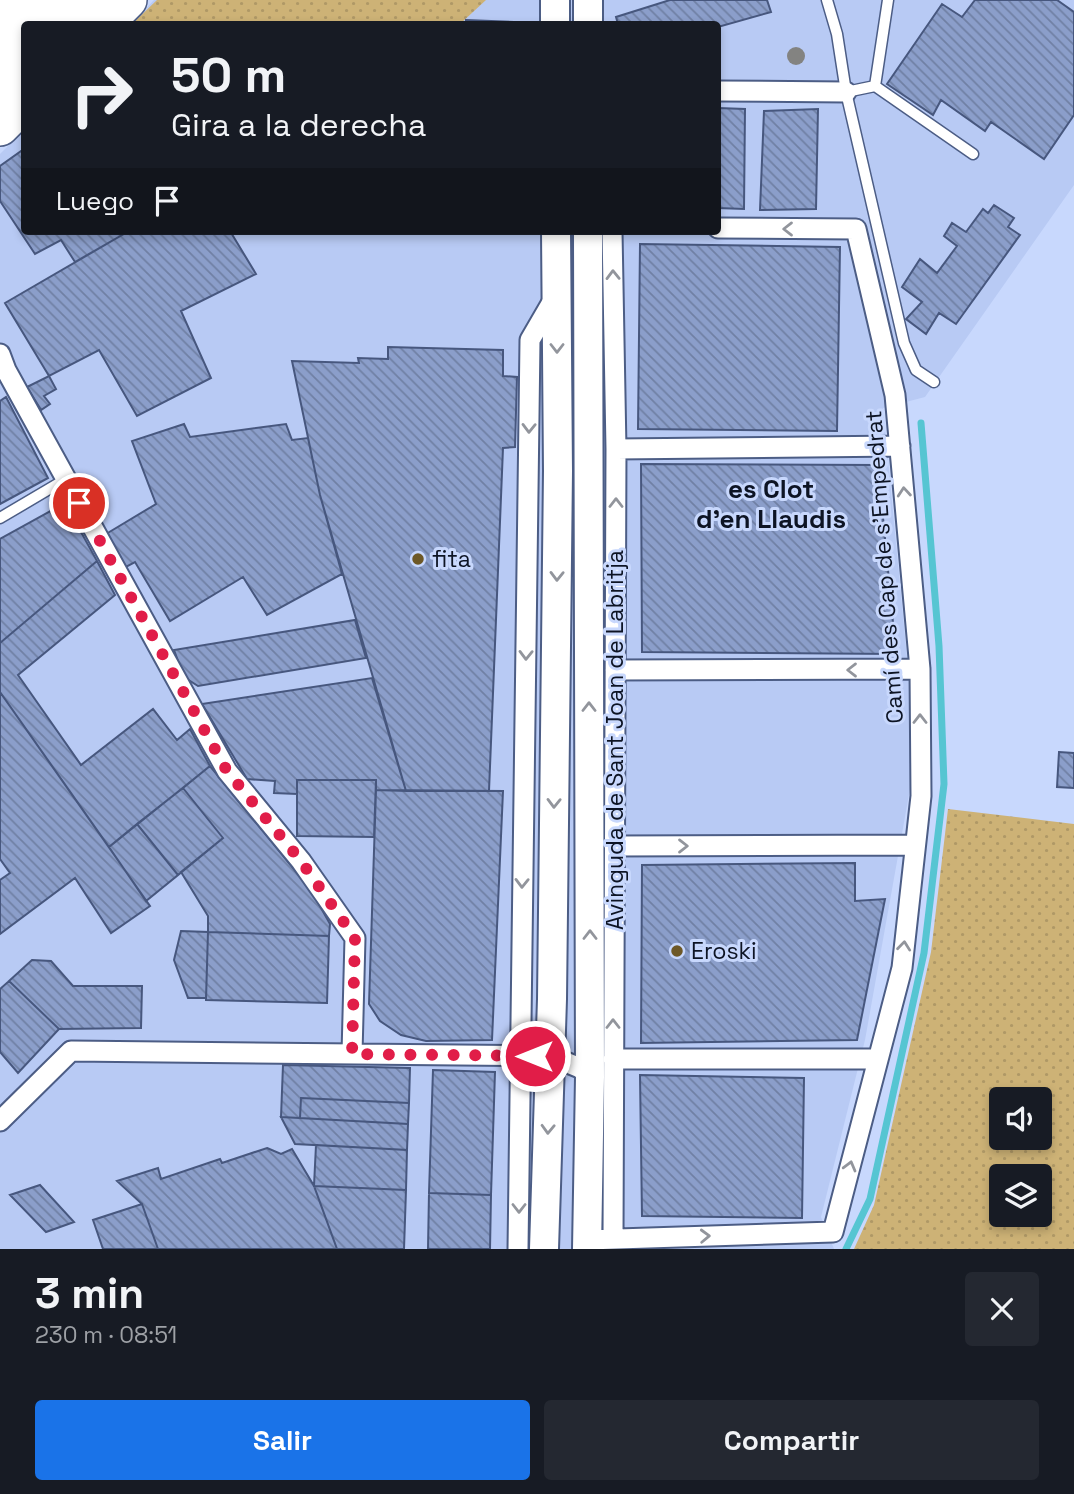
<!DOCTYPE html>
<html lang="es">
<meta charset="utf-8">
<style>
:root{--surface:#171b24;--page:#242831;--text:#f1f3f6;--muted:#9ea1a6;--accent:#1a73e8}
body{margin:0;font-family:"Space Grotesk",sans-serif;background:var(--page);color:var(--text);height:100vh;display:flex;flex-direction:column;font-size:26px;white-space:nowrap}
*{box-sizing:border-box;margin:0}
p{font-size:23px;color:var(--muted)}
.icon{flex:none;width:38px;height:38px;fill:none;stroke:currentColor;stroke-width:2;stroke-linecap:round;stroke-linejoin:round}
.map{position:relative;height:1249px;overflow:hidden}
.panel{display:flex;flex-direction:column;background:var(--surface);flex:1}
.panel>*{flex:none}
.guide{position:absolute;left:21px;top:21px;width:700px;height:214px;border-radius:7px;box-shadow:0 4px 10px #0003;background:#171b24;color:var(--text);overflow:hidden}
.fabs{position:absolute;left:989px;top:1087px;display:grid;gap:14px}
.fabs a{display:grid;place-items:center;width:63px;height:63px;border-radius:7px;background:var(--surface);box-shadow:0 4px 10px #0003;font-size:35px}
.pin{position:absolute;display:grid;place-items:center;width:60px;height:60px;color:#fff;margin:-30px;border:4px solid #fff;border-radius:50%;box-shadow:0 2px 7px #0007}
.me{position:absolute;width:77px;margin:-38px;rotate:270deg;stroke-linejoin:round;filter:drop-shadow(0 0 5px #0008)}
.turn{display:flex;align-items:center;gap:24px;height:147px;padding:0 35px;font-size:32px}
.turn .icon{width:91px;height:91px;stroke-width:2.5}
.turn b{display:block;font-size:49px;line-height:60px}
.then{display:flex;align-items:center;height:66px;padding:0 35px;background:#0003;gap:14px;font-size:26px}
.round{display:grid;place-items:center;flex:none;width:74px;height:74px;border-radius:7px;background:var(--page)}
.headline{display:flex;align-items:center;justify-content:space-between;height:119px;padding:0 35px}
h1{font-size:42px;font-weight:700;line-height:52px}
.action{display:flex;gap:14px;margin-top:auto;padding:14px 35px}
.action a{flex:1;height:80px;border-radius:7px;background:var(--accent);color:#fff;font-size:28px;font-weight:700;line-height:80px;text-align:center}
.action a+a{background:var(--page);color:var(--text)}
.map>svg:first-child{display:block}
</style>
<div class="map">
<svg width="1074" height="1249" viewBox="0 0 1074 1249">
<defs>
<pattern id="grass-dots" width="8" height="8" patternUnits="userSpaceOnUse" patternTransform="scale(1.75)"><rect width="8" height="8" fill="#cdb276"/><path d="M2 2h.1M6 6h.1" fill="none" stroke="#af9866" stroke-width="1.8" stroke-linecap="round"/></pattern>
<pattern id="building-back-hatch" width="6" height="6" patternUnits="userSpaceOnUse" patternTransform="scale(1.75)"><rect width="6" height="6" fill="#8b9eca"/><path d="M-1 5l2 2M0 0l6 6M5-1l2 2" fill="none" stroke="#7080a4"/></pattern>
</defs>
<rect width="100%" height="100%" fill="#c8d8fd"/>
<!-- built -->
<path fill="#b8caf4" d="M154 0H1074V185L925 397 883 408 909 678 910 789 865 1040 821 1217 834 1249H0V154L24 130V231H718V24H131Z"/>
<!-- grass -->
<path fill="url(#grass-dots)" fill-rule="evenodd" d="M157 0H486L460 24H132Z
M948 809 1074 824V1249H854L874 1205 931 952ZM1001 1099H1040V1138H1001ZM1001 1176H1040V1214H1001Z"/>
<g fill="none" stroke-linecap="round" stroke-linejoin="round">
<!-- stream -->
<path stroke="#56c5d2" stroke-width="7" d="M846 1249 870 1199 924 953 944 784 939 646 921 423"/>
</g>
<!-- building -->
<path fill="url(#building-back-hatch)" stroke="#47577e" stroke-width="2" d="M670 0H767L771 12 718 27V24H618L616 17Z
M975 0H1057L1074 12V115L1044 159 991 122 985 131 941 100 933 115 887 84 942 4 962 17Z
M466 20 513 22V24H466Z
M718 108 745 109 744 209 718 208Z
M818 109 816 209 760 210 764 111Z
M24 149V231H129L75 262 61 240 35 254 0 201V166Z
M994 205 1014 218 1008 227 1020 235 956 324 939 313 926 334 906 319 922 302 902 287 920 259 937 273 957 246 944 236 952 223 966 232 983 209 988 213Z
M129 231H230L256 274 181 311 211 378 137 416 99 350 49 376 5 303Z
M640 244 840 247 837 431 638 429Z
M388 347 503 350V376L517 377 515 447 503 448 489 791H406L320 495 292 361 359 363 358 358 388 359Z
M49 376 56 389 44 396 50 404 41 410 27 387Z
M6 397 48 478 0 504V401Z
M184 424 190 437 286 424 292 440 308 438 320 495 342 574 267 615 243 577 170 621 135 562 124 568 106 534 156 504 132 441Z
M641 464 878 465 896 654 642 652Z
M65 503 97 561 0 643V539Z
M97 561 115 595 18 675 81 765 153 709 177 740 190 729 210 766 109 847 0 692V643Z
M355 620 366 658 198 686 184 677 174 650Z
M372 678 406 791 376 790V780H297V794L274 793 275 781 247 779 202 704Z
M0 692 150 906 111 933 75 878 0 934V880L10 873 0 859Z
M1059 752 1074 753V788L1057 787Z
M210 766 311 890 330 924 329 936 208 932V916L181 872 223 838 183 788Z
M297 780H376L374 837 297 836Z
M183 788 223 838 178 875 137 824Z
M376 790 503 791 492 1040 426 1041 401 1035 380 1021 369 1004Z
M137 824 178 875 146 901 109 847Z
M855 863V901L885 899 857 1040 641 1043 642 865Z
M181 931 208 932 206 998H188L174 960Z
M208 932 329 936 327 1003 206 1000Z
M32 960 51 961 73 986H142L141 1028 59 1029 9 981Z
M9 981 59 1029 18 1073 0 1052V989Z
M283 1065 410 1068 409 1103 301 1098 300 1118 281 1117Z
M433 1070 495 1072 491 1195 429 1193Z
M640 1075 804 1078 802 1218 642 1216Z
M301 1098 409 1103 408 1124 300 1118Z
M281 1117 408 1124 407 1150 295 1144Z
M316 1145 407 1150 406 1190 314 1186Z
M267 1148 281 1154 292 1149 314 1186 337 1249H158L142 1204 117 1181 158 1168 161 1179 220 1159 222 1163Z
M40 1185 74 1222 46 1232 10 1195Z
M314 1186 406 1190 404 1249H337Z
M429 1193 491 1195 490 1249H428Z
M142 1204 158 1249H103L93 1220Z"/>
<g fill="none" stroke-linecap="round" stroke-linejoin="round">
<defs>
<path id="lane" d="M827 0 837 34 846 92 904 343 916 370 934 382
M875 86 973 154
M846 92 875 86 888 0
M0 518 66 479"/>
<path id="street" d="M718 91 846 92
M612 231 616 449 613 1239
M0 354 6 370 227 771 301 861 355 938 352 1054
M616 449 900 446
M615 670 920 669
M614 846 915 845
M613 1059H878
M0 1121 71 1051 551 1056 580 1068 590 1077
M587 1240 833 1232 902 968 921 796 920 669 895 395 856 229 718 228
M518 1249 530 340 555 297"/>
<path id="secondary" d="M555 0V24
M588 0V24
M544 1249 552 999 558 471 556 231
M587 1249 590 1077 588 231"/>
<path id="highway" d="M0 10 10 0
M30 24 54 0
M68 24 92 0
M104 24 128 0
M0 55 24 30
M0 92 24 68
M0 127 24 103"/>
</defs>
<!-- lane casing -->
<use href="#lane" stroke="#4c5d85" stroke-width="13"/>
<!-- street casing -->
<use href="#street" stroke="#4c5d85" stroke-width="23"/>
<!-- secondary casing -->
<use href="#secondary" stroke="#4c5d85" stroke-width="32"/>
<!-- highway casing -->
<use href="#highway" stroke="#4c5d85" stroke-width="40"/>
<!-- lane -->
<use href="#lane" stroke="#fff" stroke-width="10"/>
<!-- street -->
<use href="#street" stroke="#fff" stroke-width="19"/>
<!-- secondary -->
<use href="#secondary" stroke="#fff" stroke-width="28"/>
<!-- highway -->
<use href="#highway" stroke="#fff" stroke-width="37"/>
</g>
<!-- trees -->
<circle fill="#838381" cx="796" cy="56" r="9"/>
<!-- one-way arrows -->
<defs><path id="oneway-chevron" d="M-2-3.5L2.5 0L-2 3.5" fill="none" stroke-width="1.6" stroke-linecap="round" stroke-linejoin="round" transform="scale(1.75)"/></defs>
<g stroke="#92959c">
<use href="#oneway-chevron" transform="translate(788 229) rotate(-180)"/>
<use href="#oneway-chevron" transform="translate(613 275) rotate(-91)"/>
<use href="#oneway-chevron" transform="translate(557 348) rotate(90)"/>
<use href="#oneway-chevron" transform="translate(529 428) rotate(91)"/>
<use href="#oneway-chevron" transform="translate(904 492) rotate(-95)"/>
<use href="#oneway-chevron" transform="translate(616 503) rotate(-90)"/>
<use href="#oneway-chevron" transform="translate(557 576) rotate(91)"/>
<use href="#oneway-chevron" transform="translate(526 655) rotate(91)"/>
<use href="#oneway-chevron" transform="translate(852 670) rotate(180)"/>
<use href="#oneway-chevron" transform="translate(589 707) rotate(-90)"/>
<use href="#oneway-chevron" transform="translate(920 719) rotate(-90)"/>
<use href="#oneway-chevron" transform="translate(554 803) rotate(91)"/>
<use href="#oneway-chevron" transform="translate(683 846)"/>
<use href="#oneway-chevron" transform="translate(522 883) rotate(91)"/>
<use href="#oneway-chevron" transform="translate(590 935) rotate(-90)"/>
<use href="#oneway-chevron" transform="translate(904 946) rotate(-84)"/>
<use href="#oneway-chevron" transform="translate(613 1024) rotate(-90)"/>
<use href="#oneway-chevron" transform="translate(548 1129) rotate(92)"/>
<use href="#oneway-chevron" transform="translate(850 1166) rotate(-75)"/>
<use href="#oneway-chevron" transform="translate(519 1208) rotate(90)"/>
<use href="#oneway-chevron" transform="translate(705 1236) rotate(-2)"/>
</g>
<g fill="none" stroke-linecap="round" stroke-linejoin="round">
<!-- route -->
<path stroke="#e11d48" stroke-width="12" stroke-dasharray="0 21.6" d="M79 503 227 771 301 861 355 938 352 1054 535 1056"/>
</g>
<!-- markers -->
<g fill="#6d5827" stroke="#c8d8fd" stroke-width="2.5">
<circle cx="418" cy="559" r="7"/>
<circle cx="677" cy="951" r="7"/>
</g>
<g text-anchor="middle" stroke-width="6" stroke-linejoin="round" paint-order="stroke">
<!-- poi labels -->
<g font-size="23" fill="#0d1424" stroke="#c8d8fd" text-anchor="start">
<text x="432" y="567">fita</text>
<text x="691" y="959">Eroski</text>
</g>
<!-- street labels -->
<g font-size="23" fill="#0d1424" stroke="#c8d8fd">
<text transform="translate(884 567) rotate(-94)" y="8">Camí des Cap de s'Empedrat</text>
<text transform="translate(615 740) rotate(-90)" y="8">Avinguda de Sant Joan de Labritja</text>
</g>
<!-- quarter labels -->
<g font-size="26" font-weight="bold" fill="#0d1424" stroke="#c8d8fd">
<text x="771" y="498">es Clot<tspan x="771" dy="30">d'en Llaudis</tspan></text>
</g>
</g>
</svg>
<div class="fabs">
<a><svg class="icon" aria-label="sound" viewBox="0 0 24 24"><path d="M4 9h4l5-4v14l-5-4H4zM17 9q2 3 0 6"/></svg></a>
<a><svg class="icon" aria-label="layers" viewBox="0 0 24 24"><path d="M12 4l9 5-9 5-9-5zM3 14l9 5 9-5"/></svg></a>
</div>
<div class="pin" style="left:79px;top:503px;background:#d93025"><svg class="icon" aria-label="arrive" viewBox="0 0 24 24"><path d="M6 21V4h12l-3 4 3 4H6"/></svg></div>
<svg class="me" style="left:535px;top:1056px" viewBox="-20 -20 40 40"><circle r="17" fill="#e11d48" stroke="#fff" stroke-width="3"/><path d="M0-11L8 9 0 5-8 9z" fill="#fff"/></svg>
<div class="guide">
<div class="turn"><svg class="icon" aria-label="right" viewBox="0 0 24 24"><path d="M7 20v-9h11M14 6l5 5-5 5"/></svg><div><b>50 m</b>Gira a la derecha</div></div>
<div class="then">Luego<svg class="icon" aria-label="arrive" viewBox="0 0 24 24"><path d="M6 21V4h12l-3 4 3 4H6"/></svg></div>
</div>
</div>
<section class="panel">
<div class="headline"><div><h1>3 min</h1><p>230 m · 08:51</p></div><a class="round"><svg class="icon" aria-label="close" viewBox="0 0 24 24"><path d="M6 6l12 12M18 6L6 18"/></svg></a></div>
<div class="action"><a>Salir</a><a>Compartir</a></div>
</section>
